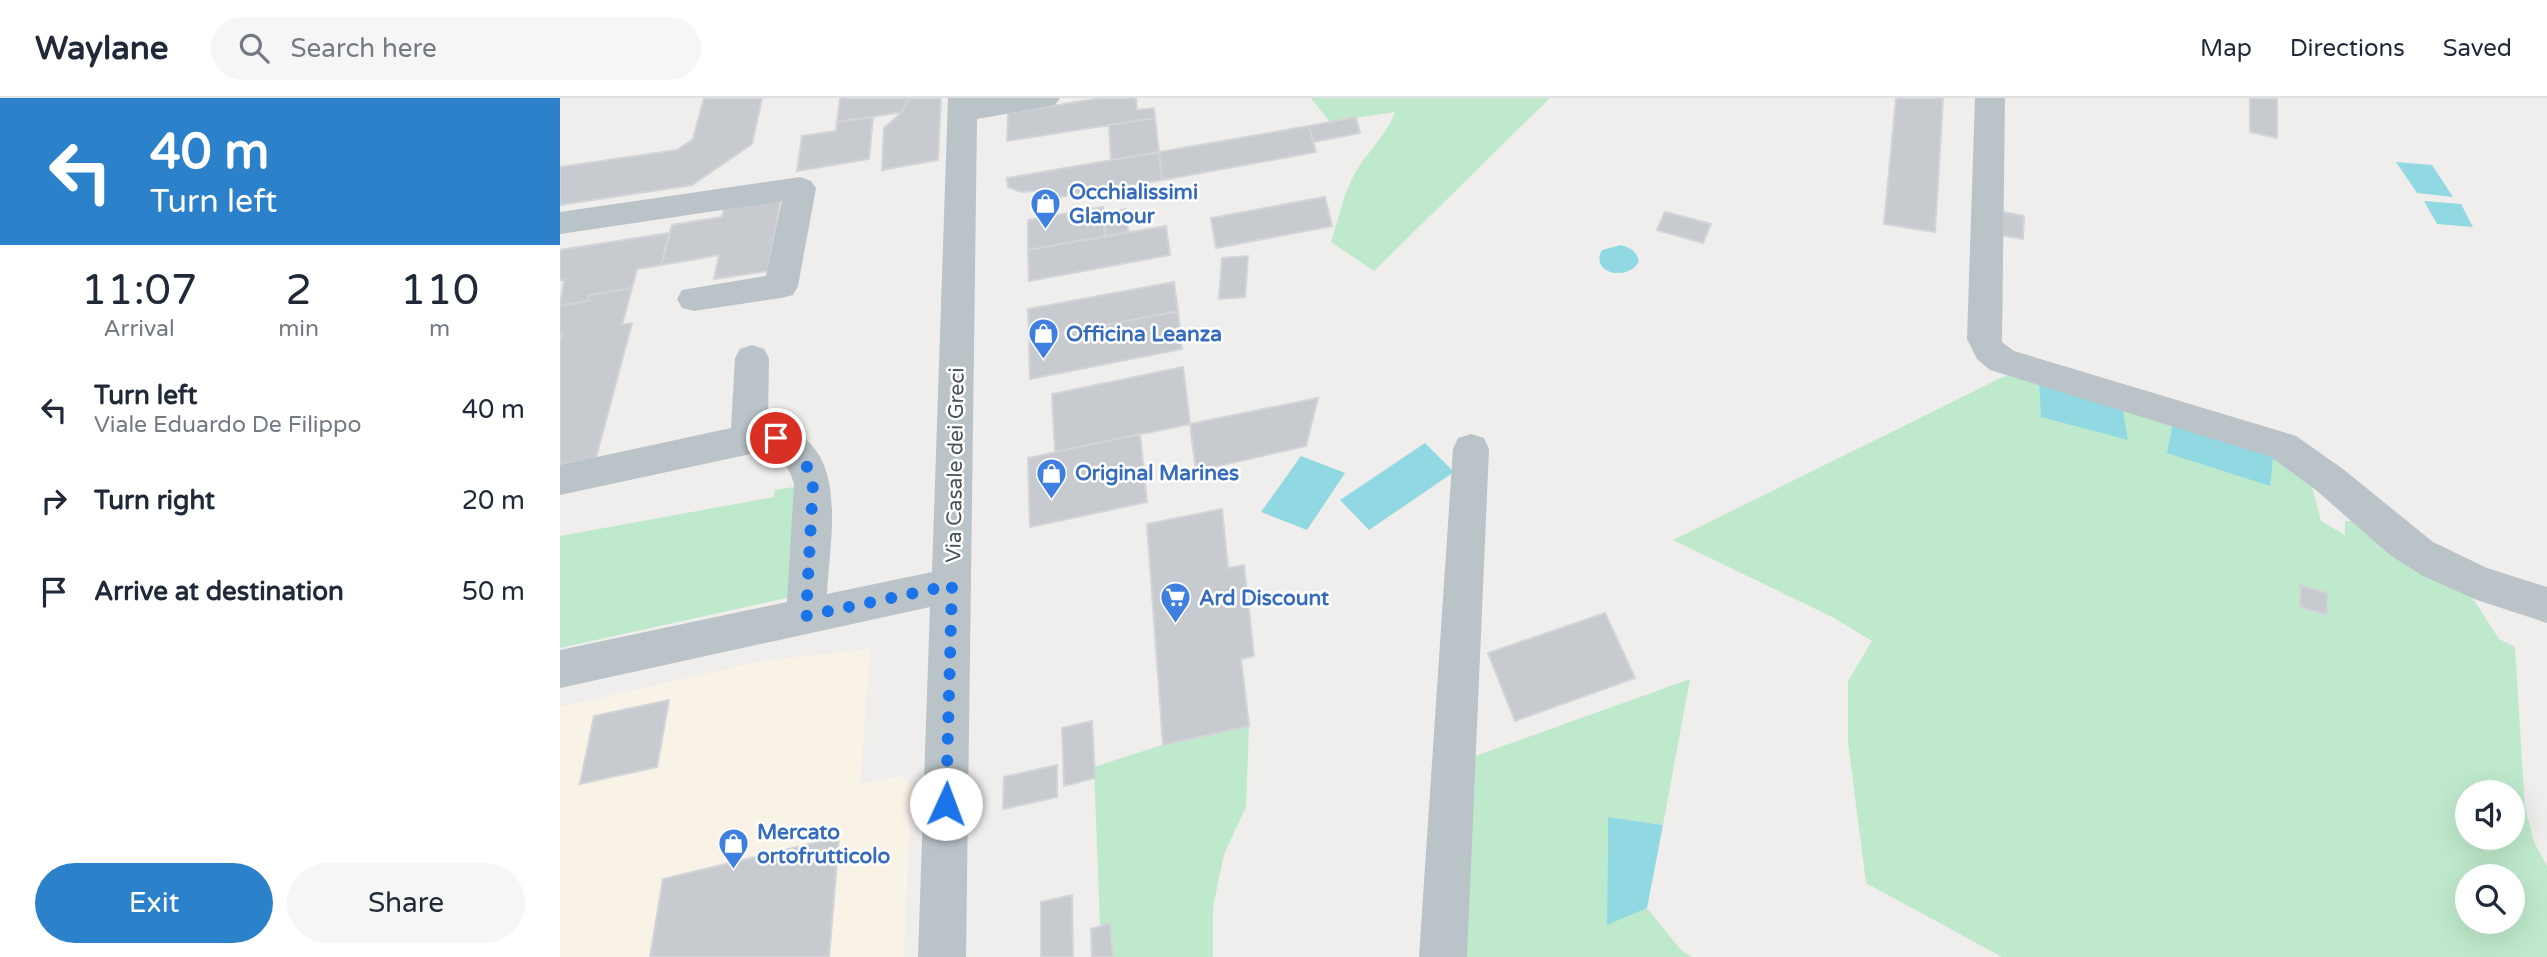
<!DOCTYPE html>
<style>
:root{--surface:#fff;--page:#f6f6f7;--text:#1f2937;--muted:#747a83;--line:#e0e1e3;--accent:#2c81cb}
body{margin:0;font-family:"Varela Round",sans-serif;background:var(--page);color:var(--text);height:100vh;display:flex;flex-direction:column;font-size:26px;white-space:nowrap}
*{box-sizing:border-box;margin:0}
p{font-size:23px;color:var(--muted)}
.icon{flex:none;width:38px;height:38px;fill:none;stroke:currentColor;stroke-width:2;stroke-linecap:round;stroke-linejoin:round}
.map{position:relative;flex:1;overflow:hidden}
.sheet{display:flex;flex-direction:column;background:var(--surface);width:560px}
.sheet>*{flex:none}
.hud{background:#2c81cb;color:#fff;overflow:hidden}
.buttons{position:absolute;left:1895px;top:682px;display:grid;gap:14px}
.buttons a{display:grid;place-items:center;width:70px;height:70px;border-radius:50%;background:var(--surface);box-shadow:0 7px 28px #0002;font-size:35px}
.pin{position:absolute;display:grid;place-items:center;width:60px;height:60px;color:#fff;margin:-30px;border:4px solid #fff;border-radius:50%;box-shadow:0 2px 7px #0007}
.me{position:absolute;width:77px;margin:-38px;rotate:2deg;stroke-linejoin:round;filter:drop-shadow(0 0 5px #0008)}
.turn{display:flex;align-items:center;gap:24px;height:147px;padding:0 35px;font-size:32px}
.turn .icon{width:91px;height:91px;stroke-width:2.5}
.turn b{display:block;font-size:49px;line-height:60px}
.eta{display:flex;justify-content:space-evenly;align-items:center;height:119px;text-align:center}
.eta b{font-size:42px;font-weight:600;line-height:49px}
.button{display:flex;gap:14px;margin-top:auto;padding:14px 35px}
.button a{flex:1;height:80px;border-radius:42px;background:var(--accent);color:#fff;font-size:28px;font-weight:600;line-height:80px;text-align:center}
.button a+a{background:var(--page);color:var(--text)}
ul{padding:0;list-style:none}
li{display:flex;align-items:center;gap:21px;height:91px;padding:0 35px}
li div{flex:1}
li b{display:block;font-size:26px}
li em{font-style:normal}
header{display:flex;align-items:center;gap:42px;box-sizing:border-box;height:98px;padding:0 35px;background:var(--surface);border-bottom:2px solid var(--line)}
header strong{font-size:33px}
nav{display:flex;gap:38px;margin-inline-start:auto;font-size:24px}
.search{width:490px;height:63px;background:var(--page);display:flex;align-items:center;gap:18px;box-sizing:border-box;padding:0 24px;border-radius:38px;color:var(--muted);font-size:26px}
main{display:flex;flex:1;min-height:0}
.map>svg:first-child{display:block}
</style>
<header>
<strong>Waylane</strong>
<div class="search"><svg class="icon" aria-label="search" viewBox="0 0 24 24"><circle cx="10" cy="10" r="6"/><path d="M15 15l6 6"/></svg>Search here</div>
<nav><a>Map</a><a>Directions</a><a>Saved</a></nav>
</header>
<main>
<section class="sheet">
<div class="hud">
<div class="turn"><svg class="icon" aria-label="left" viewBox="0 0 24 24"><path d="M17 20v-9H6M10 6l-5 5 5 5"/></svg><div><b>40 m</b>Turn left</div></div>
</div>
<div class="eta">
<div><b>11:07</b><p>Arrival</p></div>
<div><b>2</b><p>min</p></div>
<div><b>110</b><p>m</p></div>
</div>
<ul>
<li><svg class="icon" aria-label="left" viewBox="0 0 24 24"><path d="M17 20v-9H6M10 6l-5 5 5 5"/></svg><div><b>Turn left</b><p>Viale Eduardo De Filippo</p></div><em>40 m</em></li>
<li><svg class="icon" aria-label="right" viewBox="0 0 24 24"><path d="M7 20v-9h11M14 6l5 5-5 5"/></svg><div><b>Turn right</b></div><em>20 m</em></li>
<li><svg class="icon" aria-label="arrive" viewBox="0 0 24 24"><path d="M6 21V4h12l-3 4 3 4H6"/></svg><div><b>Arrive at destination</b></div><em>50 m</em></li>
</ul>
<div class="button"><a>Exit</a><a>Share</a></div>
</section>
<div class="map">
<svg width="1987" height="859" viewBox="0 0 1987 859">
<rect width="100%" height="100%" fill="#f0eded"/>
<!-- commercial -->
<path fill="#f9f2e7" d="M310 551 300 686 341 678 351 686 344 859H0V609L201 563Z"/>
<!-- green -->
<path fill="#bfe9cc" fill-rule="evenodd" d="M751 0H990L814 173 771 144C779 119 784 92 798 70 810 51 828 35 835 14L770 24Z
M1453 274 1479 283 1568 341 1562 306 1614 320 1709 388 1714 352 1741 368 1753 392 1761 423 1785 437V423H1800L1908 493 1939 541 1955 549 1965 709 1974 744 1987 768V859H1442L1306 785 1288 644V583L1312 543 1274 520 1113 442ZM1908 695H1953V740H1908ZM1908 779H1953V824H1908Z
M239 388 231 499 0 550V438L214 399 215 392Z
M1130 581 1103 727 1048 719 1047 826 1087 810 1121 852 1132 859H899L907 661Z
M689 628 686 709 664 756 653 809V859H553L550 826 540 828 534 669 599 648Z"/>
<!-- water -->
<path fill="#91d9e2" d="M1836 64 1872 67 1893 99 1857 95Z
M1864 103 1901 106 1913 129 1877 126Z
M1061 147C1071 150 1076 153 1079 163 1069 184 1029 176 1042 152Z
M1479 283 1562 306 1568 342 1481 319Z
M1614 320 1714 352 1710 388 1607 355Z
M865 345 894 374 809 432 780 402Z
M741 358 785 375 747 432 701 414Z
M1048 719 1103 727 1087 810 1047 827Z"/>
<!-- building -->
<path fill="#c7cbcf" stroke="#d2d4d8" stroke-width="2" d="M144 0H202L192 46 132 87 0 107V69L117 52 133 41Z
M280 0H349L342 14 277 24Z
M349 0H381L378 62 322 72 324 30 342 14Z
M541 0H576L577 12 594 10 595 20 447 43 448 15Z
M1336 0H1383L1375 134 1324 126Z
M1690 0H1717V40L1690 34Z
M313 19 309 61 237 73 242 38 276 33 277 24Z
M796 19 800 35 753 44 749 28Z
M595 20 599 54 551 62 549 27Z
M749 28 756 54 602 82 599 54Z
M599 54 602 82 486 101V92L462 94 448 89 447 80Z
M765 99 772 128 656 150 651 120Z
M221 100 208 173 154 181 159 157 101 167 112 127 162 119 164 109Z
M543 109 545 138 468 152V122Z
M566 111 568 134 545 138 544 115Z
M1105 114 1151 126 1143 145 1097 132Z
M1443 114 1464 118 1463 141 1441 137Z
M606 128 610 157 469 183 468 152Z
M109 135 101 167 77 171 72 190 29 197 28 203 0 208 4 182H0V152Z
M688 158 685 199 659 201 662 160Z
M614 184 618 213 469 242 468 211Z
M72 190 62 227 72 225 36 360 0 367V244L2 236 0 237V208L28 203 29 197Z
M618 213 622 251 470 281 469 242Z
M623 269 630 326 495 354 492 296Z
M758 300 746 348 636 373 630 326Z
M580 336 587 404 470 429 468 360Z
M662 411 668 470 684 467 694 558 681 561 689 628 603 647 587 426Z
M1740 487 1767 495V517L1740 509Z
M1045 515 1075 580 955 623 928 555Z
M109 602 97 669 20 686 34 618Z
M532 623 535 680 504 688 502 630Z
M497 667V699L443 711 444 679Z
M279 739 269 859H90L103 781Z
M512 797 513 859H481V804Z
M550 825 553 859H532L531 831Z"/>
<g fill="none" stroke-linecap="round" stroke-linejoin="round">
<!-- minor -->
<path fill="#bac3c8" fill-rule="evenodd" d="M388 0H500L495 7 485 9 417 21 406 859H358L370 509 0 590V552L227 504 234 386C229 368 220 356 200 354L0 397V367L171 330 175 260 180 251 192 247 204 251 209 260 208 325C293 340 270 433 267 496L372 474Z
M1415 0H1445L1442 244 1454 253 1736 338 1783 371 1873 444 1927 470 1987 489V525L1917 502 1863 478 1830 457 1757 393 1711 359 1430 272 1417 261 1407 241Z
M240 79 251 83 256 90 238 188 233 197 221 200 134 213 122 210 117 201 122 192 206 178 222 103 0 136V114Z
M911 336 924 340 929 351 907 859H859L893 351 898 340Z"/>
</g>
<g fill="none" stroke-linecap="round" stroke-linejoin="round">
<!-- route -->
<path stroke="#1a73e8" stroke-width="12" stroke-dasharray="0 21.6" d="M216 340C238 350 247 363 253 386L246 518 392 487 386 706"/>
</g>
<!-- icons -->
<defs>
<symbol id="shop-pin" viewBox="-11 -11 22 30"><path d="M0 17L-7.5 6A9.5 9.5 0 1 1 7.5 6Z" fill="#3f7fe0" stroke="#fff"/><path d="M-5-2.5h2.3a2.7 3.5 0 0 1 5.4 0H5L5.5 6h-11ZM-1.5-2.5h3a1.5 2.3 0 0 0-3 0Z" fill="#fff"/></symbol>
<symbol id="supermarket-pin" viewBox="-11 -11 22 30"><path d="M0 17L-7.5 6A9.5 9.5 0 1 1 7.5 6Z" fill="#3f7fe0" stroke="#fff"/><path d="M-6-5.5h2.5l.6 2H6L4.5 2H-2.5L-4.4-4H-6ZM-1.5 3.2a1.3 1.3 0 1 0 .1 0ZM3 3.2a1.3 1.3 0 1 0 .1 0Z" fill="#fff"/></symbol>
</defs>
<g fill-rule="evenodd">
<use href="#shop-pin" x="468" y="88" width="35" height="47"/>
<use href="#shop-pin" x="466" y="218" width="35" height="47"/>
<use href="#shop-pin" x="474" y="358" width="35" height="47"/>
<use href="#supermarket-pin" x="598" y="482" width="35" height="47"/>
<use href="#shop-pin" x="156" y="728" width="35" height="47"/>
</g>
<g text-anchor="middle" stroke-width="5" stroke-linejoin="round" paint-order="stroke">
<!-- shop labels -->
<g font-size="21" font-weight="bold" fill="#366cbe" stroke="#fff" text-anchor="start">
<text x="509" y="101">Occhialissimi<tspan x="509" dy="24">Glamour</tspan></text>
<text x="506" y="243">Officina Leanza</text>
<text x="515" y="382">Original Marines</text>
<text x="639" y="507">Ard Discount</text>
<text x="197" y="741">Mercato<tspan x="197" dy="24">ortofrutticolo</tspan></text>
</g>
<!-- street labels -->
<g font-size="21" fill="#475258" stroke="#fff">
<text transform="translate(395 367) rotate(-89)" y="7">Via Casale dei Greci</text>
</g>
</g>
</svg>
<div class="buttons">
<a><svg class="icon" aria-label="sound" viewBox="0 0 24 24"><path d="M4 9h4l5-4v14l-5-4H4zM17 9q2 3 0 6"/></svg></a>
<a><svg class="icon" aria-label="search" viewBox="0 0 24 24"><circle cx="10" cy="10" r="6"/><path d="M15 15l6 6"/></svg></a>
</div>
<div class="pin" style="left:216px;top:340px;background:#d93025"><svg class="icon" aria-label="arrive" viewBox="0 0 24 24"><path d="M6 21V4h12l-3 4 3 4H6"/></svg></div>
<svg class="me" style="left:386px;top:706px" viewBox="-20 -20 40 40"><circle r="19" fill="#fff"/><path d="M0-13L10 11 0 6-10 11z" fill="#1a73e8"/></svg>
</div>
</main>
